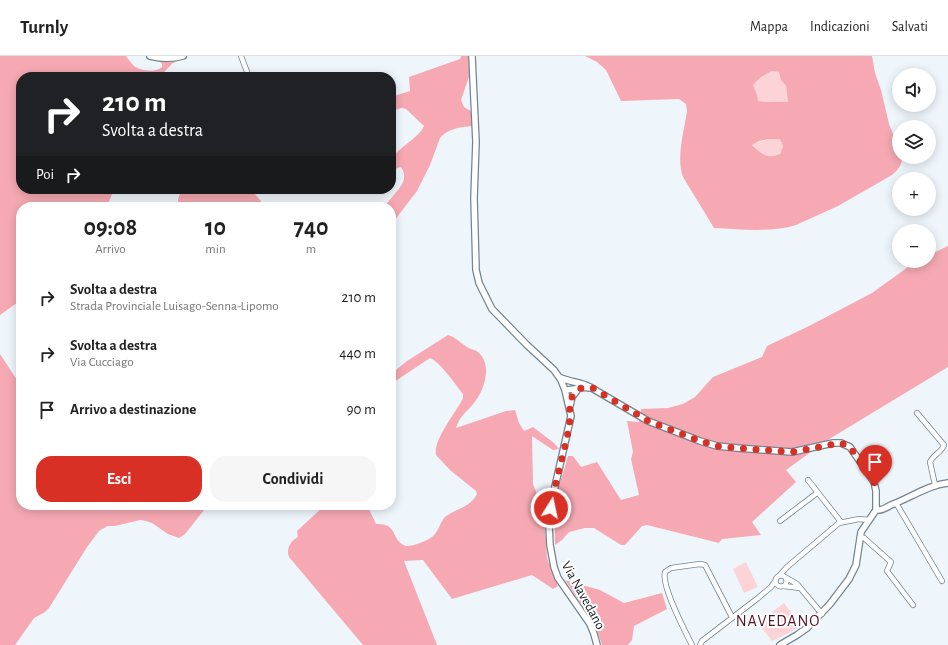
<!DOCTYPE html>
<html lang="it">
<meta charset="utf-8">
<style>
:root{--surface:#fff;--page:#f6f6f6;--text:#222;--muted:#767676;--line:#e0e0e0;--accent:#d93025}
body{margin:0;font-family:"Alegreya Sans",sans-serif;background:var(--page);color:var(--text);height:100vh;display:flex;flex-direction:column;font-size:15px;white-space:nowrap}
*{box-sizing:border-box;margin:0}
p{font-size:13px;color:var(--muted)}
.icon{flex:none;width:22px;height:22px;fill:none;stroke:currentColor;stroke-width:2;stroke-linecap:round;stroke-linejoin:round}
.map{position:relative;flex:1;overflow:hidden}
.side{position:absolute;left:16px;top:146px;width:380px;height:308px;display:flex;flex-direction:column;background:var(--surface);border-radius:16px;box-shadow:0 2px 10px #0003}
.side>*{flex:none}
.banner{position:absolute;left:16px;top:16px;width:380px;height:122px;border-radius:16px;box-shadow:0 2px 10px #0003;background:#202124;color:#fff;overflow:hidden}
.tools{position:absolute;left:892px;top:12px;display:grid;gap:8px}
.tools a{display:grid;place-items:center;width:44px;height:44px;border-radius:50%;background:var(--surface);box-shadow:0 2px 10px #0003;font-size:20px}
.pin{position:absolute;display:grid;place-items:center;width:34px;height:34px;color:#fff;margin:-41px -17px;border-radius:50% 50% 50% 0;rotate:-45deg;box-shadow:0 0 4px #0007}
.pin .icon{rotate:45deg}
.me{position:absolute;width:44px;margin:-22px;rotate:10deg;stroke-linejoin:round;filter:drop-shadow(0 0 3px #0008)}
.turn{display:flex;align-items:center;gap:14px;height:84px;padding:0 20px;font-size:18px}
.turn .icon{width:52px;height:52px;stroke-width:2.5}
.turn b{display:block;font-size:28px;line-height:34px}
.then{display:flex;align-items:center;height:38px;padding:0 20px;background:#0003;gap:8px;font-size:15px}
.eta{display:flex;justify-content:space-evenly;align-items:center;height:68px;text-align:center}
.eta b{font-size:24px;font-weight:700;line-height:28px}
.cta{display:flex;gap:8px;margin-top:auto;padding:8px 20px}
.cta a{flex:1;height:46px;border-radius:16px;background:var(--accent);color:#fff;font-size:16px;font-weight:700;line-height:46px;text-align:center}
.cta a+a{background:var(--page);color:var(--text)}
ul{padding:0;list-style:none}
li{display:flex;align-items:center;gap:12px;height:56px;padding:0 20px}
li div{flex:1}
li b{display:block;font-size:15px}
li em{font-style:normal}
header{display:flex;align-items:center;gap:24px;box-sizing:border-box;height:56px;padding:0 20px;background:var(--surface);border-bottom:1px solid var(--line)}
header strong{font-size:19px}
nav{display:flex;gap:22px;margin-inline-start:auto;font-size:14px}
.map>svg:first-child{display:block}
</style>
<header>
<strong>Turnly</strong>
<nav><a>Mappa</a><a>Indicazioni</a><a>Salvati</a></nav>
</header>
<div class="map">
<svg width="948" height="589" viewBox="0 0 948 589">
<rect width="100%" height="100%" fill="#eef6fc"/>
<!-- green -->
<path fill="#fcd3d7" d="M772 15 779 16 781 24 786 30 788 46C778 45 767 47 757 45L753 29 761 21Z
M769 83H780L783 90 782 96C768 105 761 97 752 88Z
M746 506 758 531 744 537 733 513Z
M784 547 800 569 789 577 772 585 758 567Z"/>
<!-- forest -->
<path fill="#f6a9b2" fill-rule="evenodd" d="M0 0H126C128 3 131 7 134 10 141 15 156 17 162 11V8L155 0H188L173 7 159 21H21V133H114L107 151H21V244L0 259Z
M461 0H470L471 15 461 44 464 51 471 55 472 70C460 71 447 73 440 82L430 109 417 135 391 169V151H385C391 138 412 127 401 111L397 112 391 120C391 116 390 111 391 107 394 92 418 84 424 70L406 53 402 52 391 55V41L410 35 409 21 460 3Z
M585 0H872L875 17 881 34 889 68 899 93V101H902C902 109 898 114 892 119L838 150 796 169C771 177 741 173 714 172L683 121C676 103 684 75 687 55L686 48 679 43 621 45 606 14 597 6ZM772 15 779 16 781 24 786 30 788 46C778 45 767 47 758 45L757 39 753 29 761 21ZM769 83H780L783 90 781 97C768 105 761 97 752 89L759 85Z
M182 133H248L255 138 266 151H178V143Z
M948 190V311L826 385 786 414 796 426 752 466 761 479 722 483 719 487 647 469 642 470 625 489H621L594 472H585L569 476 562 484 555 489 554 447 568 400H573L581 411 597 406 621 444 639 439 631 403 633 396 627 365 639 366 641 353 668 352 683 348 695 341 713 321 762 301 767 290 809 270 872 237 915 206 918 205H929V199Z
M448 279C456 281 461 288 469 292 473 294 477 294 480 298 492 311 484 335 474 347 466 357 461 358 456 372L506 355 515 354 519 367 524 375 533 371 554 387 559 393 553 394 532 380 533 428 544 456 547 502 558 530 553 533 532 519 452 543 423 504 404 505 437 589H363L289 501C286 493 290 485 298 481L297 475 325 449H367L376 468C399 467 390 484 406 490 412 491 430 484 434 479 439 474 440 466 445 461 456 452 470 452 477 438L476 435 450 414 436 399C433 383 456 357 463 342V338C455 328 441 307 430 302L391 328V318L407 305Z
M0 298 21 330V449H208L185 478 179 482 168 478 152 467 146 465 140 464 115 470H108L104 472 99 475 87 491 49 552 45 556 34 562 15 589H0Z
M565 524 600 534 624 547 662 537 667 553 634 570 632 584 628 589H602L595 568Z"/>
<g fill="none" stroke-linecap="round" stroke-linejoin="round">
<defs>
<path id="minor" d="M241 0 249 21
M917 357 944 389C942 396 933 399 930 406L935 429
M808 424 841 466
M896 447 942 525
M780 465 817 437
M860 481 864 482 891 506 887 515 913 549
M775.5 525a5.5 5.5 0 1 1 11 0a5.5 5.5 0 1 1-11 0Z
M779 520 787 511 839 467 859 463 869 464
M785 521 797 528 822 558
M784 530 800 532
M692 589C685 575 661 530 665 516L671 512 700 508 705 509 732 561
M700 589 702 585 758 542 771 531 776 524"/>
<path id="tertiary" d="M150 0C162 3 172 3 183 0
M472 0 476 86 474 142 476 214 479 227 492 253 527 289 554 314 561 324 565 334 571 360 554 435 549 469 550 489 554 511 558 522 590 568 594 578 597 589
M559 321C569 326 580 326 590 331L648 365 700 385 717 390 737 392 792 396 833 387H841L850 391 874 426 876 435V454L861 476 856 509 849 523 830 548 807 572 797 579 780 589
M565 334C574 334 582 330 590 332
M570 350 572 341 578 333
M876 454C882 455 887 451 891 449 910 442 928 429 948 427"/>
</defs>
<!-- minor casing -->
<use href="#minor" stroke="#728592" stroke-width="6"/>
<!-- tertiary casing -->
<use href="#tertiary" stroke="#728592" stroke-width="8"/>
<!-- minor -->
<use href="#minor" stroke="#fff" stroke-width="4.5"/>
<!-- tertiary -->
<use href="#tertiary" stroke="#fff" stroke-width="5.5"/>
</g>
<g fill="none" stroke-linecap="round" stroke-linejoin="round">
<!-- route -->
<path stroke="#d93025" stroke-width="7" stroke-dasharray="0 12.6" d="M551 452C555 425 564 399 569 371 571 361 568 350 572 341 576 332 584 330 593 332L648 365 700 385 717 390 737 392 792 396 841 387 850 391 874 426 875 430"/>
</g>
<g text-anchor="middle" stroke-width="4" stroke-linejoin="round" paint-order="stroke">
<!-- street labels -->
<g font-size="14" fill="#141c21" stroke="#fff">
<text transform="translate(584 539) rotate(61)" y="5">Via Navedano</text>
</g>
<!-- quarter labels -->
<g font-size="16" letter-spacing="1" fill="#571223" stroke="#fff">
<text x="778" y="570">NAVEDANO</text>
</g>
</g>
</svg>
<div class="tools">
<a><svg class="icon" aria-label="sound" viewBox="0 0 24 24"><path d="M4 9h4l5-4v14l-5-4H4zM17 9q2 3 0 6"/></svg></a>
<a><svg class="icon" aria-label="layers" viewBox="0 0 24 24"><path d="M12 4l9 5-9 5-9-5zM3 14l9 5 9-5"/></svg></a>
<a>+</a>
<a>−</a>
</div>
<div class="pin" style="left:875px;top:430px;background:#d93025"><svg class="icon" aria-label="arrive" viewBox="0 0 24 24"><path d="M6 21V4h12l-3 4 3 4H6"/></svg></div>
<svg class="me" style="left:551px;top:452px" viewBox="-20 -20 40 40"><circle r="17" fill="#d93025" stroke="#fff" stroke-width="3"/><path d="M0-11L8 9 0 5-8 9z" fill="#fff"/></svg>
<div class="banner">
<div class="turn"><svg class="icon" aria-label="right" viewBox="0 0 24 24"><path d="M7 20v-9h11M14 6l5 5-5 5"/></svg><div><b>210 m</b>Svolta a destra</div></div>
<div class="then">Poi<svg class="icon" aria-label="right" viewBox="0 0 24 24"><path d="M7 20v-9h11M14 6l5 5-5 5"/></svg></div>
</div>
<section class="side">
<div class="eta">
<div><b>09:08</b><p>Arrivo</p></div>
<div><b>10</b><p>min</p></div>
<div><b>740</b><p>m</p></div>
</div>
<ul>
<li><svg class="icon" aria-label="right" viewBox="0 0 24 24"><path d="M7 20v-9h11M14 6l5 5-5 5"/></svg><div><b>Svolta a destra</b><p>Strada Provinciale Luisago-Senna-Lipomo</p></div><em>210 m</em></li>
<li><svg class="icon" aria-label="right" viewBox="0 0 24 24"><path d="M7 20v-9h11M14 6l5 5-5 5"/></svg><div><b>Svolta a destra</b><p>Via Cucciago</p></div><em>440 m</em></li>
<li><svg class="icon" aria-label="arrive" viewBox="0 0 24 24"><path d="M6 21V4h12l-3 4 3 4H6"/></svg><div><b>Arrivo a destinazione</b></div><em>90 m</em></li>
</ul>
<div class="cta"><a>Esci</a><a>Condividi</a></div>
</section>
</div>
